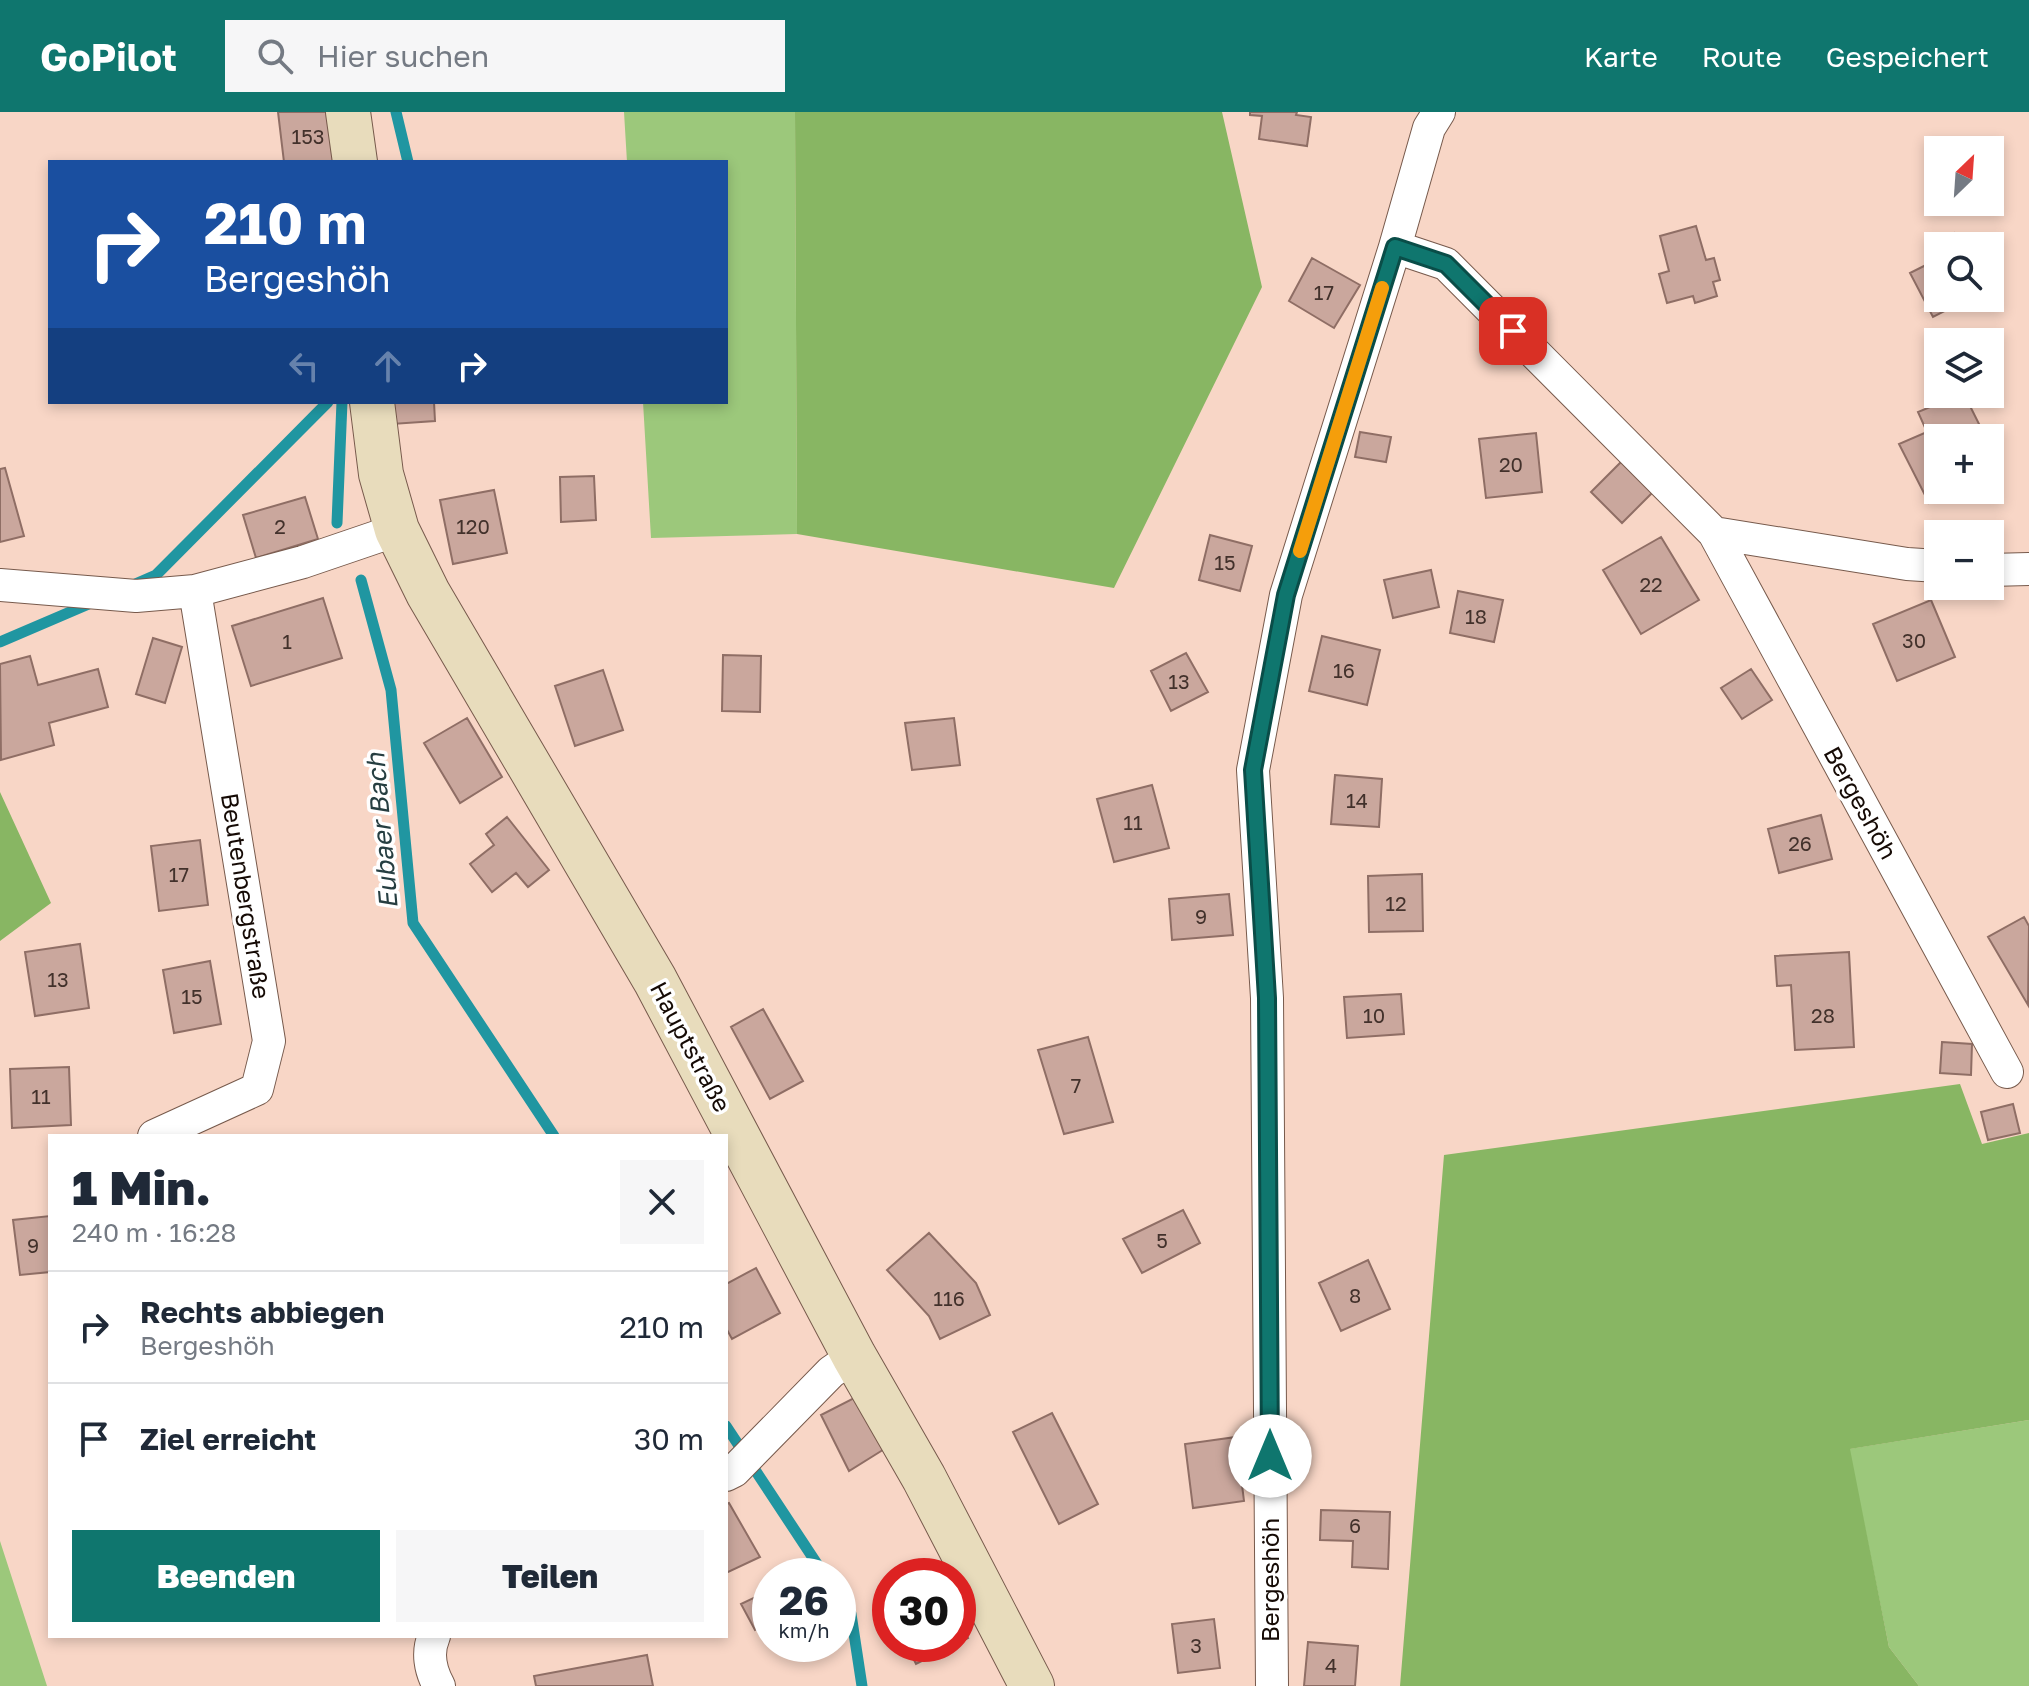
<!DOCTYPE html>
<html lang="de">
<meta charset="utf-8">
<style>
:root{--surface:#fff;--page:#f6f6f7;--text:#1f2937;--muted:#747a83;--line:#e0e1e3;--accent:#0f766e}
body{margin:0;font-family:"Golos Text",sans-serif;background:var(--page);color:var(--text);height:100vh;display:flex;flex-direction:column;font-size:30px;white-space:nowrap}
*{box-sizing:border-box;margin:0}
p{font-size:26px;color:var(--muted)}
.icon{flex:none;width:44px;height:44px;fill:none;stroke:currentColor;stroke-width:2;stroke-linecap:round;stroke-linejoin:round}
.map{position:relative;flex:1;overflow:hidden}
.sheet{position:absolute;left:48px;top:1022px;width:680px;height:504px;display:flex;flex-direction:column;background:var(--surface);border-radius:0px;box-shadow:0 4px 12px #0003}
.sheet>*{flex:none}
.top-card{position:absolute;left:48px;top:48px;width:680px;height:244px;border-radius:0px;box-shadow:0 4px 12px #0003;background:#1a4fa0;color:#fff;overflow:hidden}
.needle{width:52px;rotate:25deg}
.fabs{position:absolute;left:1924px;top:24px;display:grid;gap:16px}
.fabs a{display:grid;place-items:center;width:80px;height:80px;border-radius:0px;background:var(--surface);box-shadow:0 4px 12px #0003;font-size:40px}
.speed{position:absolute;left:752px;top:1446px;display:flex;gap:16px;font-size:40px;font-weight:700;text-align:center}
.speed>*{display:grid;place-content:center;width:104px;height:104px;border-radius:50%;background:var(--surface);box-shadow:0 4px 12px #0003;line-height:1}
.speed small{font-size:20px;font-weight:400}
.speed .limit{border:12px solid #d22;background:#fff;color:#111}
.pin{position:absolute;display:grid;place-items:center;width:68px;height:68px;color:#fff;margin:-34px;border-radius:16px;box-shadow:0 4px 12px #0006}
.me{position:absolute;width:88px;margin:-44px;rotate:0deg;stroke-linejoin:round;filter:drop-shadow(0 0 6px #0008)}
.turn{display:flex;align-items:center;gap:28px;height:168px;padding:0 24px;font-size:36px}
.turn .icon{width:104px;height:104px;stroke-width:2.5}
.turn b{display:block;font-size:56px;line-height:68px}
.lanes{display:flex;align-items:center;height:76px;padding:0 24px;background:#0003;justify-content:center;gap:40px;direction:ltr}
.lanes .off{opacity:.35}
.round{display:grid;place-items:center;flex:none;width:84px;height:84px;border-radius:0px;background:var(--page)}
.head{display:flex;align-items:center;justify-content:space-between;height:136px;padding:0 24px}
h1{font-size:48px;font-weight:800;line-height:60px}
.cta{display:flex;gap:16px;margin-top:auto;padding:16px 24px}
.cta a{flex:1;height:92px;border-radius:0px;background:var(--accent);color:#fff;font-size:32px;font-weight:800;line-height:92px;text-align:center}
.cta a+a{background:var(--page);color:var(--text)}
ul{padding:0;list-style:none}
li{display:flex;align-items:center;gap:24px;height:112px;padding:0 24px;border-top:2px solid var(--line)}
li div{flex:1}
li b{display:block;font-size:30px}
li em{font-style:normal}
header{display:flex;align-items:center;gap:48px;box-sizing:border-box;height:112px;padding:0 40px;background:var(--accent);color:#fff}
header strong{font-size:38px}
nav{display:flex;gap:44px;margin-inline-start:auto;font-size:28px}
.search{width:560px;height:72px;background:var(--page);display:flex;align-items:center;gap:20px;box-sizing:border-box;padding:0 28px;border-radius:0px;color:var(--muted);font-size:30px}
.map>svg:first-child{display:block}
</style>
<header>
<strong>GoPilot</strong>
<div class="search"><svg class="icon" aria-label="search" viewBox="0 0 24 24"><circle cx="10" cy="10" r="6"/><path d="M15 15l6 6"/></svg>Hier suchen</div>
<nav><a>Karte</a><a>Route</a><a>Gespeichert</a></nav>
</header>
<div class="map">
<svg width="2029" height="1574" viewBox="0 0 2029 1574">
<rect width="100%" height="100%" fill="#f8d6c6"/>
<!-- green -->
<path fill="#9cc87b" d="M624 0H795L797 422 651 426 643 290H726V50H627Z
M2029 1308V1574H1919L1889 1535 1849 1337Z
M0 1429 47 1574H0Z"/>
<!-- forest -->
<path fill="#88b663" d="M795 0H1222L1262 175 1114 476 797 422Z
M0 680 51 791 0 829Z
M1960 972 1982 1032 2029 1021V1308L1850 1337 1889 1535 1919 1574H1400L1444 1043Z"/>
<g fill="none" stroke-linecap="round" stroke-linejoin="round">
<!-- stream -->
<path stroke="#2096a1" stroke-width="11" d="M396 0 408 50
M337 411 342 290
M361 468 391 578 413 811 554 1024
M133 473 156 463 328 290
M0 530 91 491
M726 1314 825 1464
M838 1483 851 1502 862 1574"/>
</g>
<!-- building -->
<path fill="#caa79d" stroke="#8f6e65" stroke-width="2" d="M278 0H332L338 50H284Z
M1250 0H1297L1296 3 1311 5 1307 34 1259 27 1262 4 1250 3Z
M1696 114 1706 148 1714 146 1720 168 1713 170 1717 184 1695 191 1693 184 1667 191 1659 162 1669 159 1660 124Z
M1954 121 1961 134H1938V186H1970L1933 205 1910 161 1934 149 1927 135Z
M1312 146 1360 173 1334 216 1289 189Z
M1961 282H1964L1986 326H1938V378H1959L1929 391 1899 332 1927 320 1918 300Z
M390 290H434L435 309 392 312Z
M1360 320 1391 325 1386 350 1355 345Z
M1536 321 1542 380 1486 386 1479 327Z
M1990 335 2002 359 1990 364Z
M1622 349 1654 379 1622 411 1591 380Z
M5 356 24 424 0 430V357Z
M594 364 596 408 561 410 560 365Z
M494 378 507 441 453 452 440 388Z
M305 385 318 427 256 446 243 403Z
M1210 423 1252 434 1240 479 1199 468Z
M1661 425 1699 488 1641 522 1603 458Z
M1431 458 1439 495 1393 506 1384 468Z
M1458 479 1503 488 1494 530 1450 521Z
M323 486 342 546 251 574 232 514Z
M1931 488 1955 545 1897 569 1873 512Z
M1322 524 1380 538 1367 593 1309 579Z
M153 526 182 535 165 591 136 582Z
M1186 541 1208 580 1171 599 1151 559Z
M723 543 761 544 760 600 722 599Z
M30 544 38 573 98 557 108 595 49 611 54 633 1 648 0 552Z
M1751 557 1772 588 1742 607 1721 576Z
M603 558 623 618 575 634 555 574Z
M467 606 502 665 460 691 424 631Z
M954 606 960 653 912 658 905 611Z
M1335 663 1382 667 1379 715 1331 712Z
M1152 673 1169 736 1114 750 1097 687Z
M1821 703 1832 747 1779 761 1768 717Z
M507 705 549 758 528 775 516 761 492 780 470 752 494 733 486 722Z
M200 728 208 793 159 799 151 734Z
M1422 762 1423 819 1369 820 1368 764Z
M1229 782 1233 823 1172 828 1169 787Z
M2024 805 2029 814 2028 893 1988 825Z
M80 832 89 896 35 904 25 840Z
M1849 840 1854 935 1795 938 1791 873 1777 874 1775 844Z
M210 849 221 912 174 921 163 858Z
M1401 882 1404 922 1347 926 1344 885Z
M763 897 803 969 770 987 731 915Z
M1088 925 1113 1010 1064 1022 1038 938Z
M1942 930 1972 932 1971 963 1940 961Z
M69 955 71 1013 12 1016 10 957Z
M2013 992 2020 1021 1988 1028 1981 1000Z
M1183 1098 1200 1131 1142 1161 1123 1127Z
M50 1104V1160L20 1163 13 1108Z
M929 1121 976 1171 990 1203 940 1227 929 1204 887 1158Z
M1368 1148 1390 1197 1341 1219 1319 1171Z
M756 1156 780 1201 732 1227 726 1216V1172Z
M858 1284 886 1336 849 1359 821 1303Z
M1052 1301 1098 1392 1059 1412 1013 1320Z
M1236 1325 1244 1389 1193 1396 1185 1332Z
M729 1391 760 1445 726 1461V1392Z
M1321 1398 1390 1400 1388 1457 1352 1455 1353 1429 1320 1428Z
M890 1473V1499L879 1478Z
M764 1481 770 1491V1511L755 1518 741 1492Z
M958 1506 968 1526 958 1531Z
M1214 1507 1220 1556 1178 1561 1172 1512Z
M1308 1530 1358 1534 1355 1574H1304Z
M906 1532H956L916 1552Z
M647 1543 653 1574H536L534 1564Z"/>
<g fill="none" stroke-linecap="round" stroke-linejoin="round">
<defs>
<path id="street" d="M1395 135 1429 16 1439 0
M1714 421 2007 960
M1990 458 2029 457
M0 473 136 484 195 479 303 450 397 418
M154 1024 257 977 269 929 195 479
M726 1363 734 1359 831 1260 854 1244
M434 1524C427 1540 430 1558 439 1574
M1272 1574 1267 886 1253 658 1286 483 1395 135 1446 152 1714 421 1907 452 1938 454"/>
<path id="secondary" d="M348 0 355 50
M372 290 381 362 397 418 428 481 655 868 854 1244 924 1366 1032 1574"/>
</defs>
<!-- street casing -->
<use href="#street" stroke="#775a4c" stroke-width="34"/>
<!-- secondary casing -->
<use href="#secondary" stroke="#775a4c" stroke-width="46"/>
<!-- street -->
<use href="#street" stroke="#fff" stroke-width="32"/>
<!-- secondary -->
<use href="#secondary" stroke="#e8dcbc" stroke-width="44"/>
</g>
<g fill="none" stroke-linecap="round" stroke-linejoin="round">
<defs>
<path id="route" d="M1270 1344 1267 886 1253 658 1286 483 1395 135 1446 152 1513 219"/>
</defs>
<!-- route casing -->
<use href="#route" stroke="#0a4d48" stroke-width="20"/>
<!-- route -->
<use href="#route" stroke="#0f766e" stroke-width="14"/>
<!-- slow -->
<path stroke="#f59e0b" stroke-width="14" d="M1300 439 1382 176"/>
</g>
<g text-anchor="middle" stroke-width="7" stroke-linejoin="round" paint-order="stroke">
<!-- number labels -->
<g font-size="20" fill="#42312b">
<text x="308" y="32">153</text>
<text x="1324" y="188">17</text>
<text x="1511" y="360">20</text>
<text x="280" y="422">2</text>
<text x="473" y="422">120</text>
<text x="1225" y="458">15</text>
<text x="1651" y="480">22</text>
<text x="1476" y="512">18</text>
<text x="1914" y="536">30</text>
<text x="287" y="537">1</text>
<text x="1344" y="566">16</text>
<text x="1179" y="577">13</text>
<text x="1357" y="696">14</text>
<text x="1133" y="718">11</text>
<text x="1800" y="739">26</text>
<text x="179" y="770">17</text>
<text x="1396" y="799">12</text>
<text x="1201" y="812">9</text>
<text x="58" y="875">13</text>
<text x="192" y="892">15</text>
<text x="1374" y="911">10</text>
<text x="1823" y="911">28</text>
<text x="1076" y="981">7</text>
<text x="41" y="992">11</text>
<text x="1162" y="1136">5</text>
<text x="33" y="1141">9</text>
<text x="1355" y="1191">8</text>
<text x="949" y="1194">116</text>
<text x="1355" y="1421">6</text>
<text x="1196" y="1541">3</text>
<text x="1331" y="1561">4</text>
</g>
<!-- street labels -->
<g font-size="24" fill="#150a05" stroke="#fff">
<text transform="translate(1860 691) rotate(61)" y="8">Bergeshöh</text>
<text transform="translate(245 784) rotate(81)" y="8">Beutenbergstraße</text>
<text transform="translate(690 935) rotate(62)" y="8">Hauptstraße</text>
<text transform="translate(1271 1468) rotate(-90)" y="8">Bergeshöh</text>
</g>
<!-- water labels -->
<g font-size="26" font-style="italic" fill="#263e41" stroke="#fff">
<text transform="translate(382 719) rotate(-95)" y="9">Eubaer Bach</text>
</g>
</g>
</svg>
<div class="fabs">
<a><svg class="needle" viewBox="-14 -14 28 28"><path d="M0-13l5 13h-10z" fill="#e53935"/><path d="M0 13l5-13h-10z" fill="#747a83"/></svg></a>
<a><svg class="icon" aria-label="search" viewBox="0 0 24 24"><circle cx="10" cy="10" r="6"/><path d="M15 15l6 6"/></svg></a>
<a><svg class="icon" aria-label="layers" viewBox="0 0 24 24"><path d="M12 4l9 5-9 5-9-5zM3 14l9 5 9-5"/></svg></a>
<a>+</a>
<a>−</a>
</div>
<div class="speed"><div>26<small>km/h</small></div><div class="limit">30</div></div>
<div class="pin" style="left:1513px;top:219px;background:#d93025"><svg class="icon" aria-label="arrive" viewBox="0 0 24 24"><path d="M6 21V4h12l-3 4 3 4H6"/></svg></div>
<svg class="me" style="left:1270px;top:1344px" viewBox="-20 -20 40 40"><circle r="19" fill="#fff"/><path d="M0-13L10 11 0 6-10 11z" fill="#0f766e"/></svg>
<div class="top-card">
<div class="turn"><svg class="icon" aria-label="right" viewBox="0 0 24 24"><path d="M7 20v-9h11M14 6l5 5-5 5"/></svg><div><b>210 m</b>Bergeshöh</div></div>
<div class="lanes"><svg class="icon off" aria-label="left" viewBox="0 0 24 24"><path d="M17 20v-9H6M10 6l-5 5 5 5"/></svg><svg class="icon off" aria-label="ahead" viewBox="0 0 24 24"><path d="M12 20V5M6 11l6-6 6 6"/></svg><svg class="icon" aria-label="right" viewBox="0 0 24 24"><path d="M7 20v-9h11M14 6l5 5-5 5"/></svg></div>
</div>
<section class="sheet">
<div class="head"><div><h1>1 Min.</h1><p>240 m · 16:28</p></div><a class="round"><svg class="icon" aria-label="close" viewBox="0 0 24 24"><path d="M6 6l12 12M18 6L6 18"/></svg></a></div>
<ul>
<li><svg class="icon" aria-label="right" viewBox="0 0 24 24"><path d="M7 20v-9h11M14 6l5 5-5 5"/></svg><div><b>Rechts abbiegen</b><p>Bergeshöh</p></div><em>210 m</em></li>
<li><svg class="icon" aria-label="arrive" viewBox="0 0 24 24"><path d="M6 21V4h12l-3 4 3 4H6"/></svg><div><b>Ziel erreicht</b></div><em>30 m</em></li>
</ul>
<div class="cta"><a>Beenden</a><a>Teilen</a></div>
</section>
</div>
